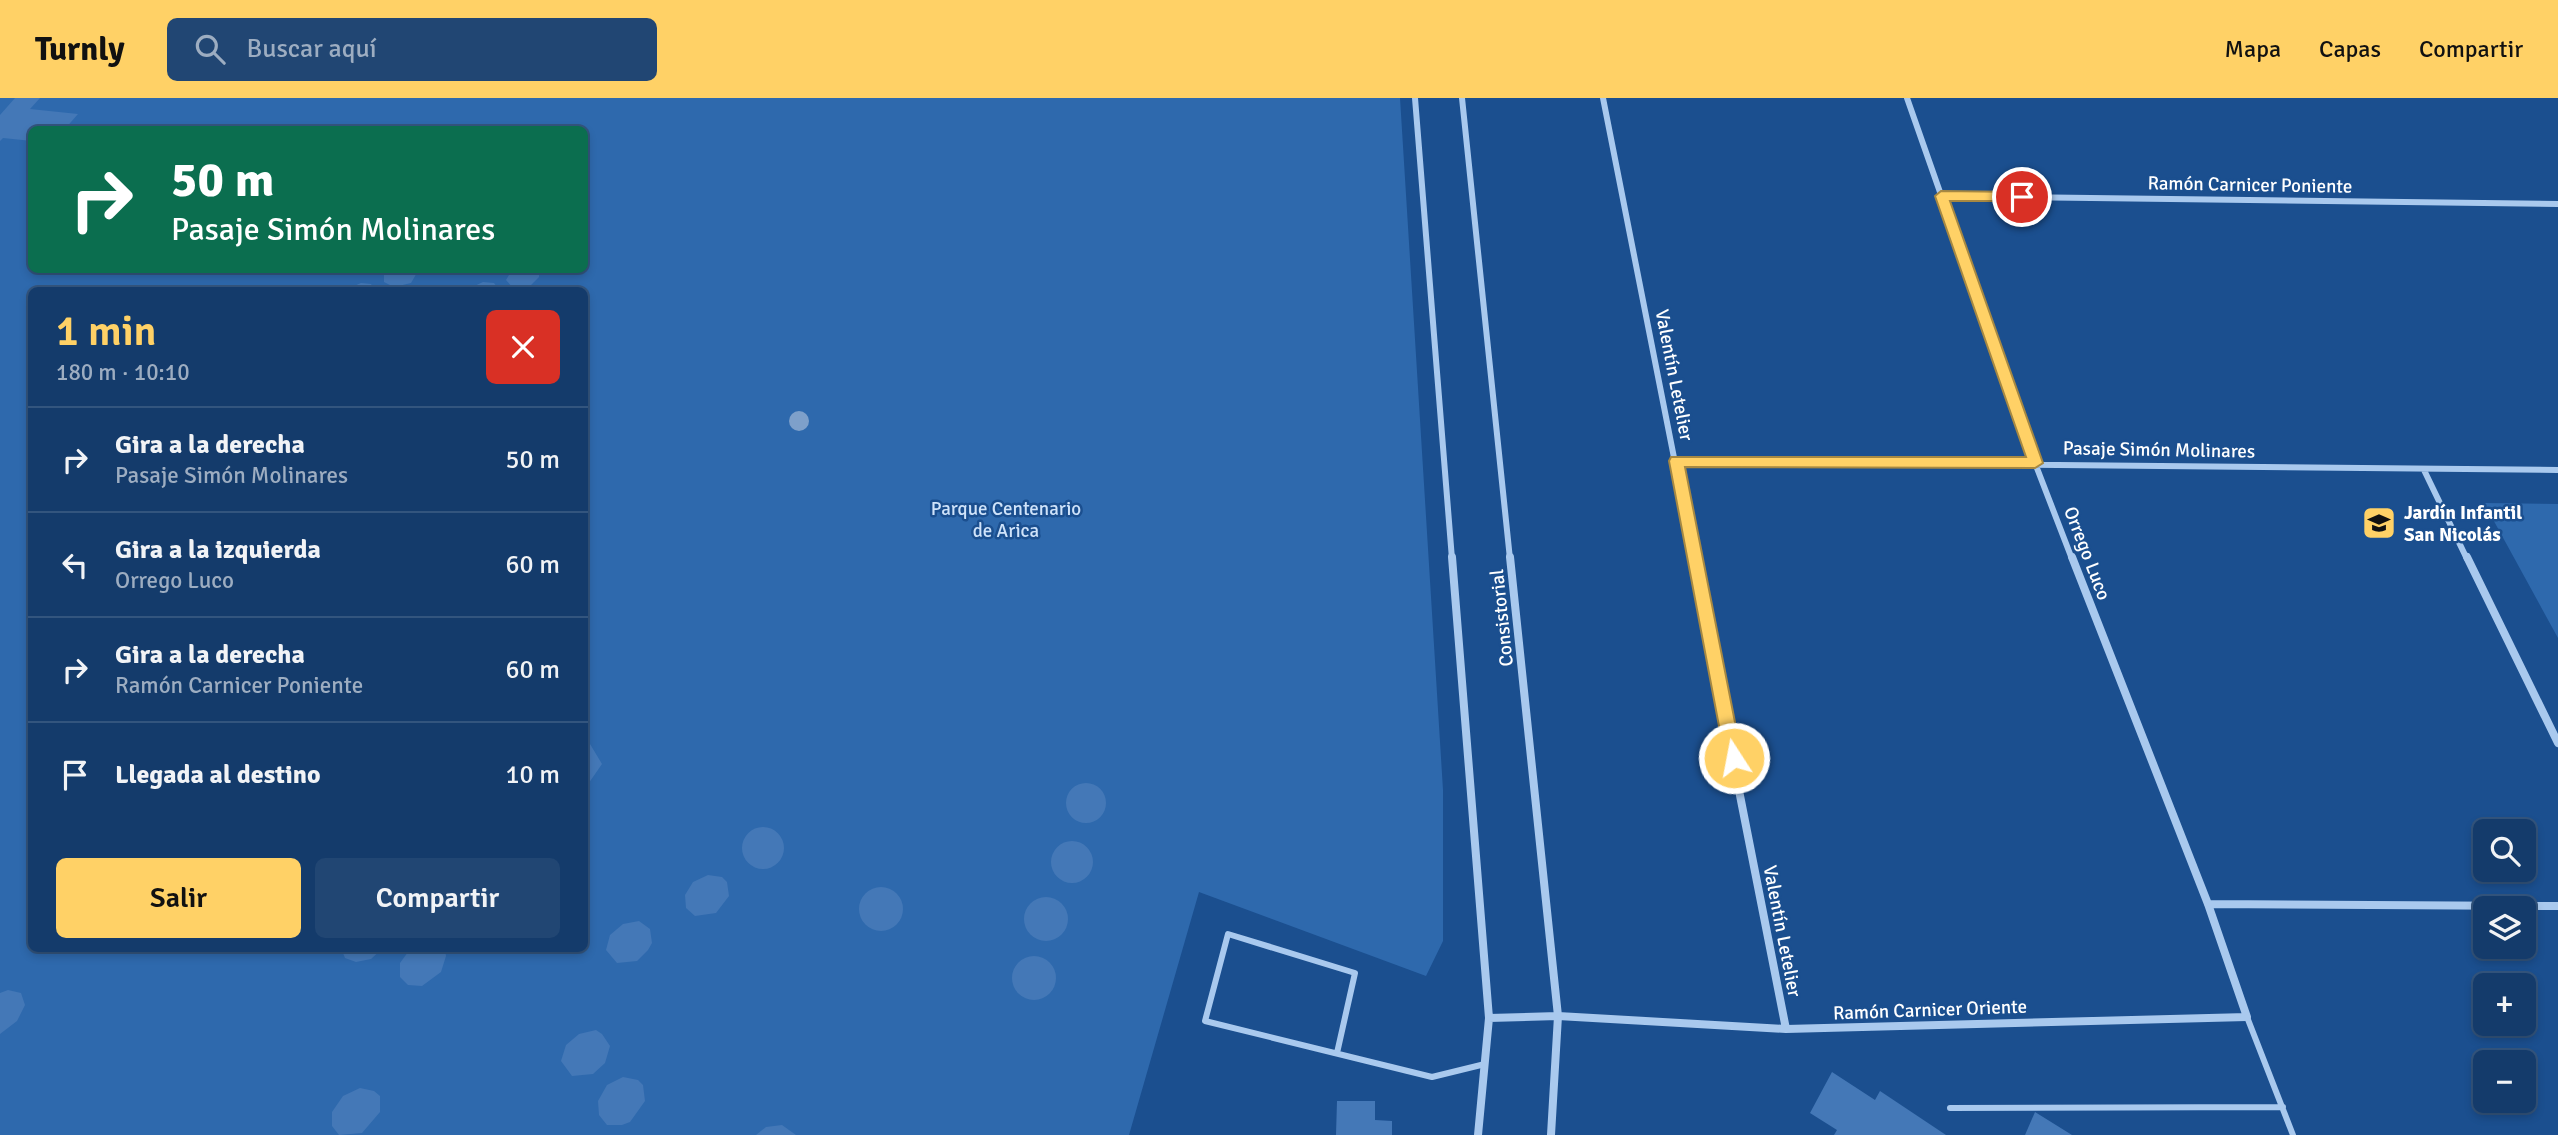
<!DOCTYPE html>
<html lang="es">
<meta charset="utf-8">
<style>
:root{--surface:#143b6b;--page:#214673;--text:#f1f3f6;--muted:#9dadc1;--line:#33557e;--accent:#ffd166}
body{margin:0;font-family:Signika,sans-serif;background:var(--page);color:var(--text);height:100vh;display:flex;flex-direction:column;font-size:26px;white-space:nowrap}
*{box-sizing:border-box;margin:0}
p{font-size:23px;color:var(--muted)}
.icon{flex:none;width:38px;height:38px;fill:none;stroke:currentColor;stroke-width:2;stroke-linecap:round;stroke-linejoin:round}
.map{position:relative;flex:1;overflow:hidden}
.sheet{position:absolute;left:28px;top:189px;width:560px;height:665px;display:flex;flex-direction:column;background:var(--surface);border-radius:10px;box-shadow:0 4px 10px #0003,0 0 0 2px var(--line)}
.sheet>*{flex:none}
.banner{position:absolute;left:28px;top:28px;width:560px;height:147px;border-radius:10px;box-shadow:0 4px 10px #0003,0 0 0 2px var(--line);background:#0b6e4f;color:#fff;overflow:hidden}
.tools{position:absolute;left:2473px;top:721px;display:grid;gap:14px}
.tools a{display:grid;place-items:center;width:63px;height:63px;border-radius:10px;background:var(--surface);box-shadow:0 4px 10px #0003,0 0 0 2px var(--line);font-size:35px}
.pin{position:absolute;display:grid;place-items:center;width:60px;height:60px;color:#fff;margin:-30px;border:4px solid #fff;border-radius:50%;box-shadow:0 2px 7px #0007}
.me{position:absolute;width:77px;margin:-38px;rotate:349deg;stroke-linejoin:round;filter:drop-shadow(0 0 5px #0008)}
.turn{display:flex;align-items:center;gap:24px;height:147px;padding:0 28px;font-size:32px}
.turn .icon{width:91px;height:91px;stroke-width:2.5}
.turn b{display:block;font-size:49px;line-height:60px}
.round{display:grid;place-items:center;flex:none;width:74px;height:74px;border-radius:10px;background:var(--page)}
.headline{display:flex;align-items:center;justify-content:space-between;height:119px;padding:0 28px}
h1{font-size:42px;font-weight:600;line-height:52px;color:var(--accent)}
.button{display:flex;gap:14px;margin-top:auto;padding:14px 28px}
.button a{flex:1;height:80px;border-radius:10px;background:var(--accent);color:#111;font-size:28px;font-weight:600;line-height:80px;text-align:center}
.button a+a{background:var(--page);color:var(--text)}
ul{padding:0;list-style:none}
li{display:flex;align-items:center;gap:21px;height:105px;padding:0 28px;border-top:2px solid var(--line)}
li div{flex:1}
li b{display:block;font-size:26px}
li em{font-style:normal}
header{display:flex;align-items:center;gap:42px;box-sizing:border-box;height:98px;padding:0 35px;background:var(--accent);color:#111}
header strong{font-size:33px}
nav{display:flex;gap:38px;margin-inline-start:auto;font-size:24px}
.search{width:490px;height:63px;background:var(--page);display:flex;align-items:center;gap:18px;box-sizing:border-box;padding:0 24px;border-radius:10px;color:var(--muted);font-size:26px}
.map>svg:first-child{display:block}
</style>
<header>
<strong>Turnly</strong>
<div class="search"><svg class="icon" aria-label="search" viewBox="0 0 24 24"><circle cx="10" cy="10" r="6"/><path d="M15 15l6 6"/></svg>Buscar aquí</div>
<nav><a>Mapa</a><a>Capas</a><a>Compartir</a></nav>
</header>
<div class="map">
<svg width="2558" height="1037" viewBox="0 0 2558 1037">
<rect width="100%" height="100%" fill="#1b4f8f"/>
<!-- green -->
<path fill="#2e69ad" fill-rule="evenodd" d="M0 0H1400L1443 692V843L1426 878 1199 794 1129 1037H0ZM32 32H584V172H32ZM32 192H584V850H32Z
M2484 405 2558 406V540Z"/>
<!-- building -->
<path fill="#4478b7" d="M15 0H40L30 11 78 16 64 32H32V43L3 40 0 43V17Z
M388 172H418V173L411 185 394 189 384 184V177Z
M512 172H539V179L529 189 513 190 506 182Z
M483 184 494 185 499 192H466Z
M361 185 371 186 375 192H345Z
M584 636 602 666 584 692Z
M1066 705a20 20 0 1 1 40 0a20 20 0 1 1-40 0Z
M742 750a21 21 0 1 1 42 0a21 21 0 1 1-42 0Z
M1051 764a21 21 0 1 1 42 0a21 21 0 1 1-42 0Z
M708 777 722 779 727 784 729 798 716 815 695 818 686 810 685 797 693 784Z
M859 811a22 22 0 1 1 44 0a22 22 0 1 1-44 0Z
M1024 821a22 22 0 1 1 44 0a22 22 0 1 1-44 0Z
M639 823 650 831 652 845 648 852 637 863 617 865 606 852 610 837 623 826Z
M341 850H383L371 861 356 864 345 860Z
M411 850 445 851 446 858 441 874 422 888 408 887 400 879V865Z
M1012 880a22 22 0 1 1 44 0a22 22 0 1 1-44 0Z
M8 892 21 895 25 907 17 923 0 936V895Z
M596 932 602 936 610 948 605 965 593 976 572 978 561 963 566 947 579 936Z
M1832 974 1875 1002 1880 993 1946 1037H1834L1837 1032 1810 1015Z
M623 979 638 982 643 987 645 1003 630 1024 622 1027H607L599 1017 598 1003 607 987Z
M360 990 374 993 380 998V1014L362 1035 339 1037 332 1028V1014L343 998Z
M1337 1003H1375V1022L1392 1023V1037H1336Z
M2035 1014 2072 1037H2025Z
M782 1027 796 1037H756L766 1029Z"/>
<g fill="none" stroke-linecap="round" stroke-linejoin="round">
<!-- lane -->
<path stroke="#a9c9ee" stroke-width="6" d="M2247 919 2293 1037
M1337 955 1355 875 1228 836 1205 923 1432 979 1485 966
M1950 1010 2283 1009"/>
<!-- street-far1 -->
<path stroke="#a9c9ee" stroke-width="6" d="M1415 0 1452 461
M1462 0 1510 461
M1603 0 1694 461
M1907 0 2035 365 2072 461
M1942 98 2558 106
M1676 363 2558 372
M2424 372 2467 461"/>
<!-- street -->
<path stroke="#a9c9ee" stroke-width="8" d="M1452 459 1489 920 1478 1037
M1510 459 1558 918 1551 1037
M1693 459 1786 931
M2467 459 2558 645
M2208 806 2558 808
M1489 920 1558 918 1786 931 2247 919 2208 806 2072 459"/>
</g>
<!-- trees -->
<circle fill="#7ea0ca" cx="799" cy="323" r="10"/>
<!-- route -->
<path fill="#ffd166" stroke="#a68842" stroke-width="2" d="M1941 93 2022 94 2028 99 2022 103H1950L2043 365 2035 370 1685 369 1742 660 1734 668 1725 660 1669 363 1671 359H2026L1935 98Z"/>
<!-- icons -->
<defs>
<symbol id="school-square" viewBox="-11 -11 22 22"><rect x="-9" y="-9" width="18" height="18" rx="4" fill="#ffd166" stroke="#1b4f8f"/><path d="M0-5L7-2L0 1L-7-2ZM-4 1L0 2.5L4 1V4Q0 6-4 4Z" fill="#111"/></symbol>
</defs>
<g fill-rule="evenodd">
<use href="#school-square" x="2360" y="406" width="38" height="38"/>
</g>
<g text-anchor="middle" stroke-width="5" stroke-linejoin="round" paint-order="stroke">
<!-- street labels -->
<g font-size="19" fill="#fff" stroke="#1b4f8f">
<text transform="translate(2250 86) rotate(1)" y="7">Ramón Carnicer Poniente</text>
<text transform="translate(1675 277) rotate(79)" y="7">Valentín Letelier</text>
<text transform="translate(2159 351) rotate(1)" y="7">Pasaje Simón Molinares</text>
<text transform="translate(2088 455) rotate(69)" y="7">Orrego Luco</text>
<text transform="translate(1501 520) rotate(-96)" y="7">Consistorial</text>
<text transform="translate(1783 833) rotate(79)" y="7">Valentín Letelier</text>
<text transform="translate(1930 911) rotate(-2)" y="7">Ramón Carnicer Oriente</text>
</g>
<!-- park labels -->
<g font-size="19" fill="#cfe3fa" stroke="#1b4f8f">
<text x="1006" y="417">Parque Centenario<tspan x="1006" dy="22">de Arica</tspan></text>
</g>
<!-- poi labels -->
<g font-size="19" font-weight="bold" fill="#fff" stroke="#1b4f8f" text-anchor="start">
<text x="2404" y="421">Jardín Infantil<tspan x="2404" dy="22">San Nicolás</tspan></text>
</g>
</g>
</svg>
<div class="tools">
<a><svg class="icon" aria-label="search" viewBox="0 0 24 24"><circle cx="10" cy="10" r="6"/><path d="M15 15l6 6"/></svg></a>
<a><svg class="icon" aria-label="layers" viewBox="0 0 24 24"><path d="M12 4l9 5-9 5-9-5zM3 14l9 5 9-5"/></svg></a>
<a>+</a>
<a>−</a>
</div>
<div class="pin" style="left:2022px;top:99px;background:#d93025"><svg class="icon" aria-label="arrive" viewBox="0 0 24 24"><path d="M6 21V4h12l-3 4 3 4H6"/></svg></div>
<svg class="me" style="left:1734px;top:660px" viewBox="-20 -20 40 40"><circle r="17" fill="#ffd166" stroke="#fff" stroke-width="3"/><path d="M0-11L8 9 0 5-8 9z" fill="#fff"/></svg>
<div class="banner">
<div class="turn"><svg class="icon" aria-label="right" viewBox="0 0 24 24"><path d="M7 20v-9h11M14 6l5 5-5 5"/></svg><div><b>50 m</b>Pasaje Simón Molinares</div></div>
</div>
<section class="sheet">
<div class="headline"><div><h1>1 min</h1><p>180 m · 10:10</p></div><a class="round" style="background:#d93025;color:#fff"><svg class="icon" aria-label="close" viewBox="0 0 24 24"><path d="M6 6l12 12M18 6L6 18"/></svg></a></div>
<ul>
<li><svg class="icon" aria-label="right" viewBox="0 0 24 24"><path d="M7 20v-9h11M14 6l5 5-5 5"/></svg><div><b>Gira a la derecha</b><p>Pasaje Simón Molinares</p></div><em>50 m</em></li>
<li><svg class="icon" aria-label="left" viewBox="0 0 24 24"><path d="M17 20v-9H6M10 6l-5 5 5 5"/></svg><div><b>Gira a la izquierda</b><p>Orrego Luco</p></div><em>60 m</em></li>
<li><svg class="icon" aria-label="right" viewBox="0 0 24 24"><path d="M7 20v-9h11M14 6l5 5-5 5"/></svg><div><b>Gira a la derecha</b><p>Ramón Carnicer Poniente</p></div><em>60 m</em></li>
<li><svg class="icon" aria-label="arrive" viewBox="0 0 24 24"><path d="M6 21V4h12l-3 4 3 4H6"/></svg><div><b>Llegada al destino</b></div><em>10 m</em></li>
</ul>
<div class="button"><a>Salir</a><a>Compartir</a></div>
</section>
</div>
